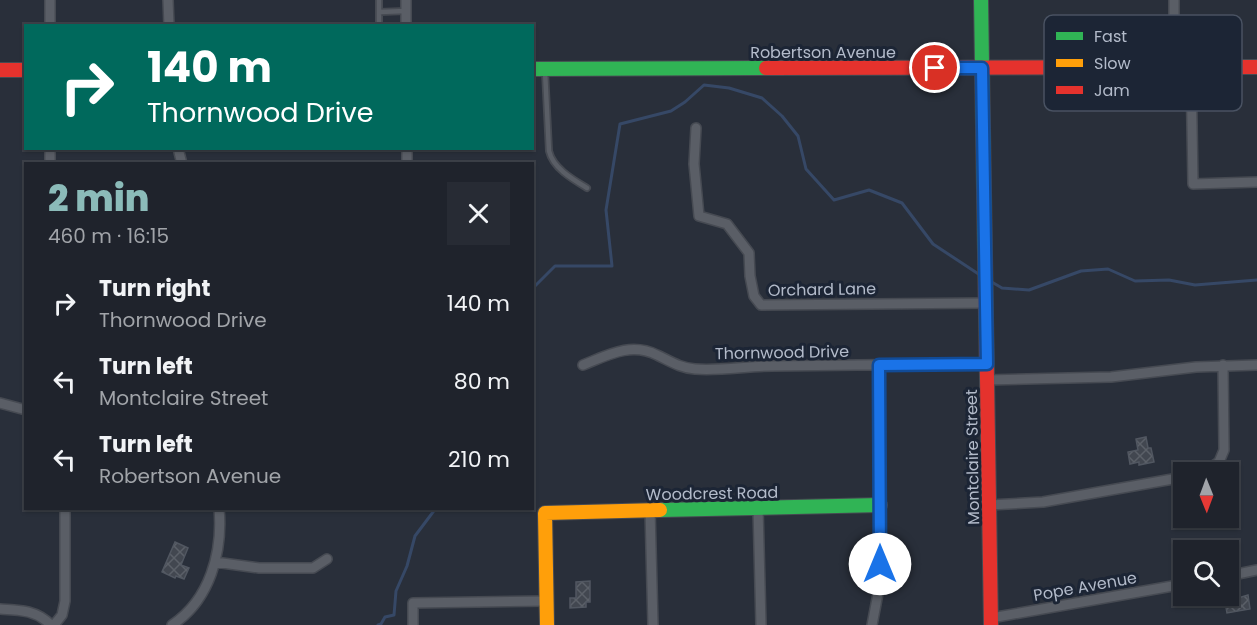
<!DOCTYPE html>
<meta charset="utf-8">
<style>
:root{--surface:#1f232c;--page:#272b34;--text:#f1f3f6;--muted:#a1a4a9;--line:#3c4048;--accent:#8bbbb9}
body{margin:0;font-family:Poppins,sans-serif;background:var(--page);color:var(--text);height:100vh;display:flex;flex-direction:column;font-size:22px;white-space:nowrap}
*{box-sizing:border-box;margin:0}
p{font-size:20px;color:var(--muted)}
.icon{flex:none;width:33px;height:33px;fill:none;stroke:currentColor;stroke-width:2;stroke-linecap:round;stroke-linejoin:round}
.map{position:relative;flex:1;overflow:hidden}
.drawer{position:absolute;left:24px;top:162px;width:510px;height:348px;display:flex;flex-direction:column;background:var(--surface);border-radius:0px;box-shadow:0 2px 4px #0004,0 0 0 2px var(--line)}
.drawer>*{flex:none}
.banner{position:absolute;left:24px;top:24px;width:510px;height:126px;border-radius:0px;box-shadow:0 2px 4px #0004,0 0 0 2px var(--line);background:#00695c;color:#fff;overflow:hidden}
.needle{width:39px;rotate:179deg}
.buttons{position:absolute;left:1173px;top:462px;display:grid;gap:12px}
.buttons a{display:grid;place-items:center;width:66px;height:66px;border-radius:0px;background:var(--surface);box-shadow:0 2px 4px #0004,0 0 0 2px var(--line);font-size:30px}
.pin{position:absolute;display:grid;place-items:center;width:51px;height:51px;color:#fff;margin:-26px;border:3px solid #fff;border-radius:50%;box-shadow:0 2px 6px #0007}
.me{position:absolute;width:66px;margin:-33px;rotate:0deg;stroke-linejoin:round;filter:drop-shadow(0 0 4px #0008)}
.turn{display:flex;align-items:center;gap:21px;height:126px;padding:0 24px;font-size:27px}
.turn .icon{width:78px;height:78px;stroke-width:2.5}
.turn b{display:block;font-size:42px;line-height:51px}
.round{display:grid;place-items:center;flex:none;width:63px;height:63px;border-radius:0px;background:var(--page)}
.headline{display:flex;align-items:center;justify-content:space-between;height:102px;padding:0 24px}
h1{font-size:36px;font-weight:800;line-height:45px;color:var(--accent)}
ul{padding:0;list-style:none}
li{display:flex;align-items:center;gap:18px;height:78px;padding:0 24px}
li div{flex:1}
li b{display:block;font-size:22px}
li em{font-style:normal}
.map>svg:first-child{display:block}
</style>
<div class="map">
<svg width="1257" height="625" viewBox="0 0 1257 625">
<defs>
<pattern id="building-cross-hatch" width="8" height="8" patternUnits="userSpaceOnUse" patternTransform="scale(1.5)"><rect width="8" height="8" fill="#424750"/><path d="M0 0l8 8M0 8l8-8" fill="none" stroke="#5b6068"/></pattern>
</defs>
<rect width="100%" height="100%" fill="#292f3a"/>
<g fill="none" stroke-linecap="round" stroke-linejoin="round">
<!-- stream -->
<path stroke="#364866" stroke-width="3" d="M990 281 1002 288 1029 290 1081 271 1108 269 1135 281 1169 280 1195 285 1257 280
M532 289 555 266H612L606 210 620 124 671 111 685 102 704 85 729 88 762 98 782 116 798 136 806 169 834 200 869 190 902 203 933 244 980 275
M378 625 381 624 385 617 394 615 396 591 407 566 415 536 436 508"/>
</g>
<!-- building -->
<path fill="url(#building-cross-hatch)" stroke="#515761" stroke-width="1.5" d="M1146 437 1148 448H1151L1154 462 1139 465V462L1130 464 1128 452 1138 450 1136 439Z
M175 542 188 548 181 565 189 568 184 579 176 576 175 578 162 572Z
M590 581V602H586V607L570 608V598H576V582Z
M1248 595 1250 609 1227 613 1225 602Z"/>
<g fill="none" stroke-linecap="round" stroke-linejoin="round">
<defs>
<path id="lane" d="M379 0V26
M379 12 406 11
M545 71 549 151C553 168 572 179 587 188"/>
<path id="street" d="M50 0V26
M168 0 169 26
M406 0V26
M1174 0V67
M1191 67 1193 184 1257 182
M696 128 694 164 699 216 727 224 749 253 750 276 754 296 761 305 986 303
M178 148 182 164
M407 148V164
M50 164V148
M583 365C608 355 631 342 657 355 670 361 680 368 695 369 721 371 747 366 773 366 844 365 916 364 987 364
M987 380 1111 377 1196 367 1257 365
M0 403 26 410
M1204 472 1219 462 1224 450 1223 365
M989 505 1043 502 1184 477
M758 508 761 625
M650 510 653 625
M215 562 259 568H313L327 559
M1228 576 1257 570
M0 609C20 610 36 610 51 625
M991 618 1184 584
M54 625 62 615 65 601V508
M172 625C210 600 223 552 219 508
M413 625V603L547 601
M872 625 880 583 879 365"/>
<path id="fast" d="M981 0 985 255
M532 69 766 68
M660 510 880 505"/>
<path id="slow" d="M547 625 545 513 660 510"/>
<path id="jam" d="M766 68 1257 67
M0 70H26
M985 255 991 625"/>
</defs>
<!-- lane casing -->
<use href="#lane" stroke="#464a52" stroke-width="8"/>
<!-- street casing -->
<use href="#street" stroke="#464a52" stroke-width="12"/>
<!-- fast casing -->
<use href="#fast" stroke="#464a52" stroke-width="16"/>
<!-- slow casing -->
<use href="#slow" stroke="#464a52" stroke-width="16"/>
<!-- jam casing -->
<use href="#jam" stroke="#464a52" stroke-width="16"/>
<!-- lane -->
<use href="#lane" stroke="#5a5e66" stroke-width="4.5"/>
<!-- street -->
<use href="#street" stroke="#5a5e66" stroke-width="9"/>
<!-- fast -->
<use href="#fast" stroke="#30b455" stroke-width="14"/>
<!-- slow -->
<use href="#slow" stroke="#ff9f0a" stroke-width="14"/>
<!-- jam -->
<use href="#jam" stroke="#e5322d" stroke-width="14"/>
</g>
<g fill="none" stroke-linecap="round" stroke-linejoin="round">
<defs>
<path id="route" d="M880 564 879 365 987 364 982 68H935"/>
</defs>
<!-- route casing -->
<use href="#route" stroke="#114b97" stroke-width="15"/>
<!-- route -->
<use href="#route" stroke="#1a73e8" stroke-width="10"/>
</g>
<g text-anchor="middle" stroke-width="6" stroke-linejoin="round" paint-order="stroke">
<!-- street labels -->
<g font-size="16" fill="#b3bbca" stroke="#1c2535">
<text x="823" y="58">Robertson Avenue</text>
<text transform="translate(822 289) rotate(-1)" y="6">Orchard Lane</text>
<text transform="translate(782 352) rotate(-1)" y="6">Thornwood Drive</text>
<text transform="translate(972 457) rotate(-91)" y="6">Montclaire Street</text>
<text transform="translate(712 493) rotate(-1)" y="6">Woodcrest Road</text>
<text transform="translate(1085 586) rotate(-10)" y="6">Pope Avenue</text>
</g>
</g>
<!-- legend -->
<rect x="1044" y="15" width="198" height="96" rx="9" fill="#1c2535" stroke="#495262" stroke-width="1.5"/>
<rect x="1056" y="32" width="27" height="8" fill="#30b455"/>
<rect x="1056" y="59" width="27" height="8" fill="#ff9f0a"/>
<rect x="1056" y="86" width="27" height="8" fill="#e5322d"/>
<g font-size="16" fill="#b3bbca">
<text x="1094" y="42">Fast</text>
<text x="1094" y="69">Slow</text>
<text x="1094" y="96">Jam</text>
</g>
</svg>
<div class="buttons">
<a><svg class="needle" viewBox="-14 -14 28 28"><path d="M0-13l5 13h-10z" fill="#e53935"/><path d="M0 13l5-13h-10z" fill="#a1a4a9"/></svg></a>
<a><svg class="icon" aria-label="search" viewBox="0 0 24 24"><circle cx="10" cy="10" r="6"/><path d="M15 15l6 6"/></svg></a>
</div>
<div class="pin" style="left:935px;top:68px;background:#d93025"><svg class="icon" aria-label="arrive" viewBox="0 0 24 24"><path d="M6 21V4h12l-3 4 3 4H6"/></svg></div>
<svg class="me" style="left:880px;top:564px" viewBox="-20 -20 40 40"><circle r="19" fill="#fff"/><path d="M0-13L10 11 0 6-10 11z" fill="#1a73e8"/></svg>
<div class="banner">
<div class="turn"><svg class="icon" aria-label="right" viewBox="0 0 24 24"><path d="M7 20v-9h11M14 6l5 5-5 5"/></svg><div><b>140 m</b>Thornwood Drive</div></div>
</div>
<section class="drawer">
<div class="headline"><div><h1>2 min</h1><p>460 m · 16:15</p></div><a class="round"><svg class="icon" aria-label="close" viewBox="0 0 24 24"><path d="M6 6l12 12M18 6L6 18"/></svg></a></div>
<ul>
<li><svg class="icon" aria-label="right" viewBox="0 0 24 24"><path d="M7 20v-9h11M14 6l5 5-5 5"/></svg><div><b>Turn right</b><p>Thornwood Drive</p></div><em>140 m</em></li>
<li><svg class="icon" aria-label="left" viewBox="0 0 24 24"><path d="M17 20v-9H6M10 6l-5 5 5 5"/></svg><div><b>Turn left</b><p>Montclaire Street</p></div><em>80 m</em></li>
<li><svg class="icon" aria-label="left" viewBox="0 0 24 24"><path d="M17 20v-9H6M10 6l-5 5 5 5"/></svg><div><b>Turn left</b><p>Robertson Avenue</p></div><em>210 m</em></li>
</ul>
</section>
</div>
